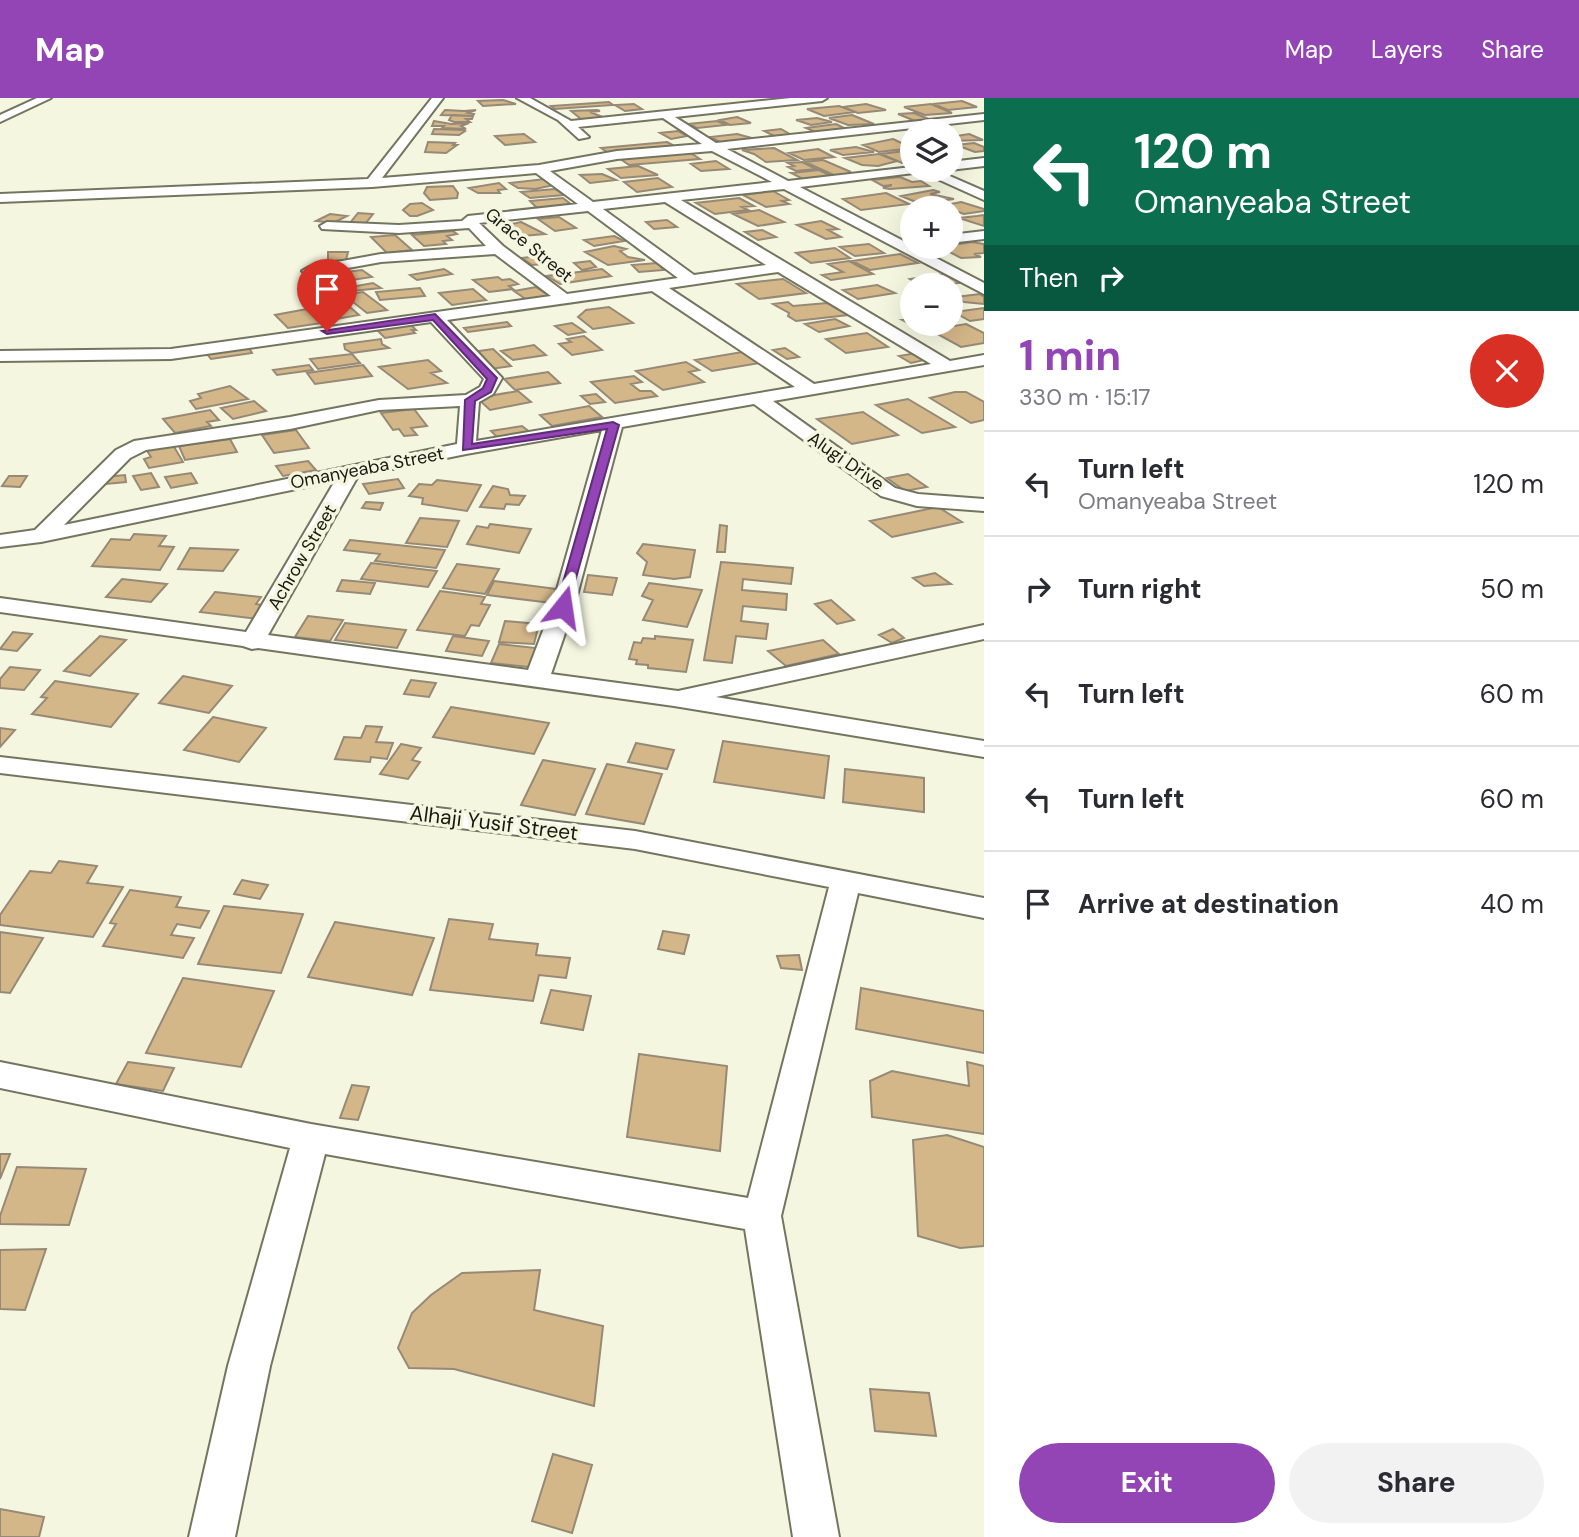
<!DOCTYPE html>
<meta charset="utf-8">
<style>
:root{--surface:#fff;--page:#f2f2f3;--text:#2b2b33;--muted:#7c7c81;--line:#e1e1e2;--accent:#9344b5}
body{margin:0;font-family:"DM Sans",sans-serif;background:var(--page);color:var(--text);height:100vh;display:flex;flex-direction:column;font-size:26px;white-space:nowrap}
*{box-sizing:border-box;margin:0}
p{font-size:23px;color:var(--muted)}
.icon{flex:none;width:38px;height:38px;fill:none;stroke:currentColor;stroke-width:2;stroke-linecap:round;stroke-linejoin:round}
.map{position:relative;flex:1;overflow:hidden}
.details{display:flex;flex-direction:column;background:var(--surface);width:595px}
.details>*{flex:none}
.banner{background:#0b6e4f;color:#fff;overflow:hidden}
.fabs{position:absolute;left:900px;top:21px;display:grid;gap:14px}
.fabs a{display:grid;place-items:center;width:63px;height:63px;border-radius:50%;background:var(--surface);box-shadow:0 7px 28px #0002;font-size:35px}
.pin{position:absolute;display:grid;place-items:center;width:60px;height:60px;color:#fff;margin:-72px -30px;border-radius:50% 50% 50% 0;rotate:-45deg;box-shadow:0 0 7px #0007}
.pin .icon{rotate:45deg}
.me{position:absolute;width:77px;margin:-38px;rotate:15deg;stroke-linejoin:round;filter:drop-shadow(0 0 5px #0008)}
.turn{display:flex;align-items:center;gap:24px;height:147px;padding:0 35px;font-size:32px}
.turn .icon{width:91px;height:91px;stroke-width:2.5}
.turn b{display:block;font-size:49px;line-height:60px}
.then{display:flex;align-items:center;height:66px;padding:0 35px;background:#0003;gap:14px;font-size:26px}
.round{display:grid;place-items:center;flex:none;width:74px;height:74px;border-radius:37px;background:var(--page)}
.overview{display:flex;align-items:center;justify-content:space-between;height:119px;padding:0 35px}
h1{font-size:42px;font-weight:700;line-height:52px;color:var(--accent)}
.cta{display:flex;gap:14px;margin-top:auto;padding:14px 35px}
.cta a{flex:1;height:80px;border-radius:42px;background:var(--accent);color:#fff;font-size:28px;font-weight:700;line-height:80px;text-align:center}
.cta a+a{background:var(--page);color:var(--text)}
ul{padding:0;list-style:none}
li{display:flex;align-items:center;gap:21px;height:105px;padding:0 35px;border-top:2px solid var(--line)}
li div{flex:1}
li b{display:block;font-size:26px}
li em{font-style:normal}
header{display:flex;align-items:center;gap:42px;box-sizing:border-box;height:98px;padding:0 35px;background:var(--accent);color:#fff}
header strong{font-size:33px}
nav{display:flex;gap:38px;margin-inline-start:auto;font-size:24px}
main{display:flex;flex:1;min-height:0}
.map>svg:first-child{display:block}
</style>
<header>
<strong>Map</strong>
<nav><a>Map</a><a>Layers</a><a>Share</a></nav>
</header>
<main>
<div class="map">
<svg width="984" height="1439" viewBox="0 0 984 1439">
<rect width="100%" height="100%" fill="#f5f6df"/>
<!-- building -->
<path fill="#d4b789" stroke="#968976" stroke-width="2" d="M503 2 516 6 483 8 478 3Z
M962 3 977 9 948 12 933 6Z
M609 4 613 7 555 11 551 8Z
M634 6 642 11 625 13 615 7Z
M866 6 886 12 858 15 843 9Z
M931 6 952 15 925 17 904 9Z
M839 8 855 14 824 18 807 11Z
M445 12 464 13 476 12 468 15 474 16 473 18 441 17Z
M597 12 600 13 590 14 605 20 581 21 571 13Z
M914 15 931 22 915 23 898 16Z
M452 17 473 18 472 21H466L470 24H454L449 22Z
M852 17 874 26 848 27 829 20Z
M737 19 751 25 730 27 720 22Z
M817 20 832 24 811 27 796 22Z
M434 23 451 26 469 25 461 28 466 31 442 30 444 28H432Z
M717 23 726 27 697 30 689 26Z
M836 26 850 33 818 35 806 30Z
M434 31 463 32 465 33 459 37 432 36Z
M781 31 790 36 798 38 778 40 764 33Z
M678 33 687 38 671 41 660 35Z
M524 36 535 44 505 47 495 38Z
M737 36 759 42 724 46 710 39Z
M969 36 983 42 950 43V39Z
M893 41 912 50 879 54 863 47Z
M428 44 455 45 453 47H457L446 55 425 54Z
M667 44 678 50 610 56 601 50Z
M974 45 984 49V53L975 54 956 47Z
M856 49 874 54 843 57 830 52Z
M774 50 797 62 766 64 754 56 742 52Z
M818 51 834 59 804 62 789 55Z
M912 52V63L902 65 881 56Z
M689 54 700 61 629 67 619 60Z
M879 56 897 63 878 68 862 67 845 60Z
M823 62 851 74H848L853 76 836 78 805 64Z
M716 63 729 71 701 73 691 66Z
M802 64 816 71 796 73 788 69 794 68 788 65Z
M638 68 658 77 621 80 608 71Z
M819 72 831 78 805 82 791 75Z
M602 76 616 82 590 85 580 77Z
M900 79 912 84 921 83 929 88 890 91 883 90 892 87 883 88 872 82Z
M658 80 672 89 637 94 624 84Z
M545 81 554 87 535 91 518 90 510 85Z
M499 85 506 91 498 92 500 95H478L469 90Z
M453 88 458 95 457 100 430 102 424 95 427 89Z
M555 91 564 97 530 100 521 94Z
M933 92 940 94 930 96 954 101 921 106 901 98Z
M773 93 789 102 782 103 789 106 766 109 743 97Z
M886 95 909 106 861 112 843 101Z
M563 100 572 107 537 110 530 103Z
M739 100 754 108 742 109 748 112 715 116 696 105Z
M961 104 984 111V113L964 116 941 108Z
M422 105 433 112 417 118H410L403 112 410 106Z
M759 112 784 124 758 128 733 116Z
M358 115 373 116 365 126 350 125Z
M330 116 347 118 333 125 316 123Z
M984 117V128L959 120 977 118Z
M559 119 576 130 555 133 538 121Z
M667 122 677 129 654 131 646 124Z
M821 123 838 131 828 132 841 139 826 141 797 127Z
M521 124 545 136 522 138 503 128Z
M762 132 776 139 758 142 745 134Z
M453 133 457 136 447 138 452 142 443 143 446 146 424 148 412 137Z
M395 137 412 152 387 155 371 139Z
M614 138 624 143 594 148 584 142Z
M972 144 984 146V155L974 156 981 159 961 160 940 149Z
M869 146 884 155 855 158 840 149Z
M614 148 626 151 620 153 628 159 645 162 608 167 585 154Z
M835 150 850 160 811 165 796 155Z
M328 154H348L346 162 328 163Z
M900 156 918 165 870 172 852 163Z
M547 157 556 165 532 167 522 160Z
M590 163 596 169 582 172 574 165Z
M849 163 873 176 831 182 822 177 843 174 828 166Z
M657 165 664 172 639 174 632 167Z
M444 171 452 176 417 182 410 177Z
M602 171 611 178 560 186 547 178Z
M362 172 372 179 352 182 346 174Z
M329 173 343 182 331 184 318 175Z
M944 176 961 185 921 187 910 181Z
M498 179 502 182 510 181 518 186 509 188 513 191 489 194 473 182Z
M783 181 806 195 759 201 737 186Z
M373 185 381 190 342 194 340 191Z
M877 187 895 195 858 201 843 192Z
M536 189 549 198 527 202 514 193Z
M420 190 425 198 380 202 376 194Z
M473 191 486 202 452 207 439 195Z
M363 194 387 212 367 215 344 197Z
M980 196 984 199V206L964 204 956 199Z
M337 198 359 217 337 221 315 201Z
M788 204 793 208 827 205 848 217 796 223 788 218 789 215 773 206Z
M609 209 633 225 593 231 578 219 586 212Z
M312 210 328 224 288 230 275 217Z
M984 210V221L970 223 954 214Z
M835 221 849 228 819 234 805 226Z
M912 221V226H945L918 230 902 222Z
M507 224 511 228 468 234 464 230Z
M409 225 416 232H412L415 235 385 240 375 230Z
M572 225 585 234 568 237 555 228Z
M966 226 984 235V245L961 249 930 232Z
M867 235 888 249 846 255 826 241Z
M584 238 602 252 572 257 559 246 571 244 567 241Z
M381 241 382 246 389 250 352 255 345 251 344 246Z
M534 247 546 257 513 262 501 253Z
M249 250 252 255 211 261 207 256Z
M785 250 799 259 787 261 773 252Z
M493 251 511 268 490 271 472 254Z
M748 253 766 264 712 273 695 262Z
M917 255 929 261 911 265 899 258Z
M352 256 360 265 318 271 310 261Z
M428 262 441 273 431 275 447 285 408 291 379 269Z
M686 264 699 272 689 274 704 284 663 292 636 273Z
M309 267 313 272 277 277 273 272Z
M363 267 372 278 315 286 307 275Z
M548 274 560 285 515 292 504 281Z
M634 278 642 284 631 286 640 293H651L657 298 615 305 591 284Z
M230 288 248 301 196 311 190 303 201 300 198 296Z
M518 293 531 304 490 312 477 300Z
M955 294H966L984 304V322L971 325 930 300Z
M596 296 605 304 590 306 581 298Z
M908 301 955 329 922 335 876 307Z
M254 303 266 313 233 321 221 310Z
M589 308 602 319 552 328 540 317Z
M414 311 427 328 411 330 417 337 404 338 399 331 393 332 381 315Z
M210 312 219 322 207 324 211 328 175 335 163 321Z
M863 314 898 337 852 346 817 321Z
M522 328 531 335 499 341 491 333Z
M296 332 309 350 274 355 262 337Z
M230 341 237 354 185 362 179 348Z
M173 347 183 364 149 370 144 361 151 359 146 351Z
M308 363 316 372 283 378 276 368Z
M151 375 159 389 141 392 133 378Z
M191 375 197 385 171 390 165 379Z
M908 376 927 389 905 393 887 380Z
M125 377 126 384 106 386 105 379Z
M9 378H27L20 389 2 388Z
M398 381 404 390 369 396 363 386Z
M437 382 481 387 467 413 422 406 423 400 409 398 419 386 432 387Z
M493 388 508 391 510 397 525 398 519 407 506 406 504 411 480 409Z
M366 404 383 405 380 412 362 410Z
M938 409 962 424 892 439 870 423Z
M420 420 459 423 447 449 406 445Z
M490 426 506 428 531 431 519 455 467 446 477 428 488 430Z
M720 427 727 428 725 454H717Z
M134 436 166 438 159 448 174 449 160 472 92 468 111 441 130 442Z
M350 442 445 452 436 470 375 463 380 456 344 452Z
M643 446 695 452 690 479 674 481 643 477 647 464 637 455Z
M190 450 238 452 223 473 178 471Z
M721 464 793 470 791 486 743 481 742 492 787 496 786 512 743 508 741 523 768 526 766 541 736 538 732 565 704 562Z
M371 465 437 473 428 489 361 481Z
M457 466 499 471 485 496 443 490Z
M935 475 951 486 924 488 913 480Z
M588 477 617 480 612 497 584 494Z
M122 481 167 486 151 504 106 499Z
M342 482 375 485 370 496 337 493Z
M494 483 557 491 551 505 487 497Z
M649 485 702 492 687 529 643 522 653 502 642 498Z
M440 493 485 499 481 506 490 507 479 528 471 527 465 538 417 532Z
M215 494 261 499 256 506 268 508 259 521 200 514Z
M831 502 854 522 837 526 815 506Z
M308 518 343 522 330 543 295 539Z
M505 523 539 526 534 546 499 544Z
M345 525 406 532 397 550 335 542Z
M893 531 904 540 892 545 879 537Z
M13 534 32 536 17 553 0 551Z
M100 538 126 542 90 578 64 573Z
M453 538 489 543 482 558 446 553Z
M655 538 693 542 686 574 648 570V567L636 566 637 562 629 561 634 544 641 545 643 540 655 541Z
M823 542 839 556 786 568 768 553Z
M499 546 536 550 529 569 491 565Z
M10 569 40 572 24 592 0 590V581Z
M183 578 232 588 209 615 159 605Z
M411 582 436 585 429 599 404 596Z
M55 583 138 596 111 629 32 616 47 600 41 599Z
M451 609 549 625 534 656 433 639Z
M213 619 266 630 239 664 184 652Z
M366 628 382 629 376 644 393 645 387 661 371 659 370 664 335 661 344 639 361 640Z
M0 630 15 632 0 649Z
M723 643 829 658 824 700 714 684Z
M636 645 674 652 667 671 628 664Z
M401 646 421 650 412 662 420 664 408 681 380 676Z
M543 662 595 671 575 717 521 707Z
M607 666 662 676 644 726 586 716Z
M845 671 924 680V714L843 704Z
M59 763 97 768 87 785 123 789 93 839 0 827V817L30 773 51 775Z
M242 782 268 787 260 801 234 796Z
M130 792 181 799 176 809 209 813 200 830 177 826 171 837 194 840 183 860 103 848 116 826 110 825Z
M224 808 303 816 281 875 198 866Z
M449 821 493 826 489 841 538 846 536 857 570 860 566 880 539 877 533 903 430 892Z
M335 824 434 840 412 897 308 879Z
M663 833 689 837 684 856 658 851Z
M0 834 43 840 10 895 0 894Z
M799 857 802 872 781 870 777 858Z
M183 880 274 893 241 969 146 955Z
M861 890 984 913V955L856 931Z
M551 892 591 898 583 932 541 925Z
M639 956 727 968 720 1053 627 1039Z
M128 964 174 970 163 993 116 986Z
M967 964 984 968V1036L872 1019 870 983 892 973 969 988Z
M352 987 369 989 358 1022 340 1020Z
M947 1037 984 1049V1148L960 1150 918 1138 913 1042Z
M0 1056H10L0 1081Z
M17 1069 86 1071 69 1127 0 1126V1118Z
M46 1151 25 1212 0 1211V1152Z
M540 1172 534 1212 603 1228 594 1308 454 1271 409 1270 398 1250 412 1215 431 1197 462 1175Z
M870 1291 929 1295 936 1338 875 1333Z
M553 1356 592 1367 572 1435 532 1423Z
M0 1411 44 1419 39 1439H0Z"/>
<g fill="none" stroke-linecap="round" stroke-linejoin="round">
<defs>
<path id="minor" d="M37 0H51L0 24V17Z
M432 0H443L382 80 539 67 617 53 702 46 663 20 578 29 589 39 579 41 558 22 517 0H530L571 23 791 0H827L822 3 675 19 716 45 984 16V22L727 51 788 83 912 69V72H936L984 93V102L922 74 800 89 984 185V196L784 91 681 102 950 263 984 257V267L773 303 895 390 918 396 984 401V413L917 408 881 398 754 306 622 329 574 509 551 576 678 593 984 527V541L716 599 984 643V659L674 608 258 550 252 551 243 548 0 514V500L246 534 335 383 41 444 0 449V437L35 432 116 352 134 343 290 319 379 302 466 297 480 289 484 281 431 224 171 261 0 263V253L171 251 551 198 495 156 381 164 309 177 302 173 309 169 381 156 486 148 469 130 399 135 322 131 320 128 327 124 399 127 462 123 468 118 578 106 536 75 372 89 0 104V96L368 81ZM712 53 772 84 593 104 550 73 617 61ZM665 104 766 167 694 177 603 111ZM588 113 678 180 567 196 503 148 479 125ZM778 174 931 266 814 286 669 190ZM652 193 795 289 476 343 479 304 493 296 502 280 447 222ZM460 308 457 346 64 427 130 360 146 352 290 331 379 312ZM602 332 552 509 528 572 268 537 358 378 466 356Z
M984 60V68L950 72V64Z
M984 133V141L950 145V137Z
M0 659 635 733 984 800V820L858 795 781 1118 839 1439H793L745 1131 325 1056 270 1268 235 1439H189L228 1268 290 1050 0 990V964L311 1026 748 1100 829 789 635 751 0 675Z"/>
</defs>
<!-- minor casing -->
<use href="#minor" stroke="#747560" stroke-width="4"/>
<!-- minor -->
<use href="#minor" fill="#fff" fill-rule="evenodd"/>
</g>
<!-- route -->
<path fill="#9344b5" stroke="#602c76" stroke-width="2" d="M435 216 497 280 491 294 475 303 472 346 613 324 619 327 567 512 563 513 556 509 607 331 463 352 465 302 483 290 487 281 433 222 327 236 322 233Z"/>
<g text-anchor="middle" stroke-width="7" stroke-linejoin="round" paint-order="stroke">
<!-- far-street labels -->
<g font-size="18" fill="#191911" stroke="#f5f6df">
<text transform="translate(529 147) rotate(39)" y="6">Grace Street</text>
<text transform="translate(846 363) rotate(35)" y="6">Alugi Drive</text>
<text transform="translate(367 370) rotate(-11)" y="6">Omanyeaba Street</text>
<text transform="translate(302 459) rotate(-60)" y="6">Achrow Street</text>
</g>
<!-- street labels -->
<g font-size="21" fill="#191911" stroke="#f5f6df">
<text transform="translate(494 725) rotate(7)" y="7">Alhaji Yusif Street</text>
</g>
</g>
</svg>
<div class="fabs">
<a><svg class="icon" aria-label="layers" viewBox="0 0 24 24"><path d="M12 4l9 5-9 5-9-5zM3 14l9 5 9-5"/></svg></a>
<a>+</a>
<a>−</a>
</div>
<div class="pin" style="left:327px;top:233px;background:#d93025"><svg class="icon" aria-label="arrive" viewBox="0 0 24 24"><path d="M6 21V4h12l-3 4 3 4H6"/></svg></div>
<svg class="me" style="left:563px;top:509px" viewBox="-20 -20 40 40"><path d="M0-17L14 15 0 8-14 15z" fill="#9344b5" stroke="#fff" stroke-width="4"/></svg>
</div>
<section class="details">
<div class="banner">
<div class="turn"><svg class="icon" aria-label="left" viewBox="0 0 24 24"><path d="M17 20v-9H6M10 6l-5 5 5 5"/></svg><div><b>120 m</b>Omanyeaba Street</div></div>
<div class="then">Then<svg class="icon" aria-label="right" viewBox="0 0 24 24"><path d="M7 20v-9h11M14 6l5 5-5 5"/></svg></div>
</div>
<div class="overview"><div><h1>1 min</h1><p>330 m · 15:17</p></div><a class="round" style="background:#d93025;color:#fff"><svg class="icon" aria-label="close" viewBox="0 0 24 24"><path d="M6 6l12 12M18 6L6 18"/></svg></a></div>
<ul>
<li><svg class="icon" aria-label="left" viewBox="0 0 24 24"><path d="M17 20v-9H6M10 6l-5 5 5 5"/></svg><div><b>Turn left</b><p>Omanyeaba Street</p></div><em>120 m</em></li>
<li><svg class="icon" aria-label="right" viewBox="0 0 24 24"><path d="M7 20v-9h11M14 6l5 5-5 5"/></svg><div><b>Turn right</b></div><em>50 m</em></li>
<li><svg class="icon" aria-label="left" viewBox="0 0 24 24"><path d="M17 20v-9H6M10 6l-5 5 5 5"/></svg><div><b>Turn left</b></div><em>60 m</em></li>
<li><svg class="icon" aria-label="left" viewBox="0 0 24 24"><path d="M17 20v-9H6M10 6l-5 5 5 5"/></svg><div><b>Turn left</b></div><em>60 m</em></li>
<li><svg class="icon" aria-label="arrive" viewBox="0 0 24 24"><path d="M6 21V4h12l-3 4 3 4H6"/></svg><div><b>Arrive at destination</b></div><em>40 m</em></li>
</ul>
<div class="cta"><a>Exit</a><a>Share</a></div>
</section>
</main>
